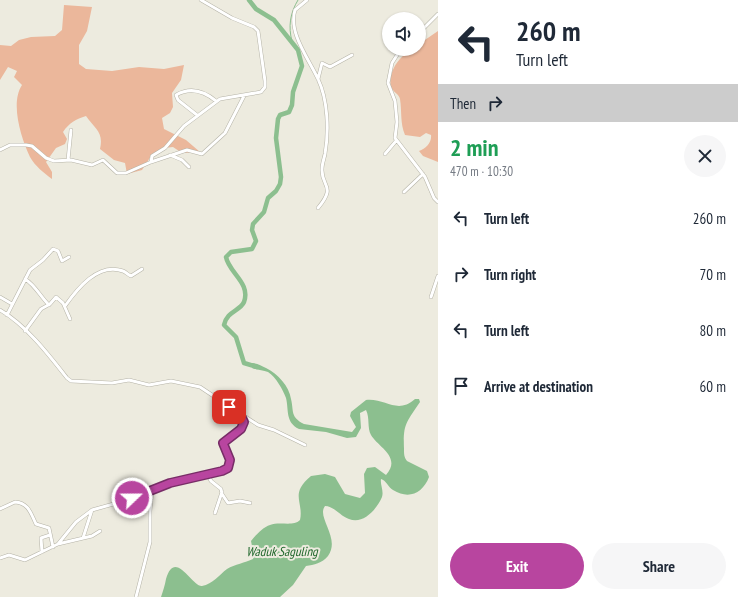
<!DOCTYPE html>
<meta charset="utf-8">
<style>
:root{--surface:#fff;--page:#f6f6f7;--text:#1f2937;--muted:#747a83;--accent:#b8459f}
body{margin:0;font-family:"PT Sans Narrow",sans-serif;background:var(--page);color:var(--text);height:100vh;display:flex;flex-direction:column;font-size:15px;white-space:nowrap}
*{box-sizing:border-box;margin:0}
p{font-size:13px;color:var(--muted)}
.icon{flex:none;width:22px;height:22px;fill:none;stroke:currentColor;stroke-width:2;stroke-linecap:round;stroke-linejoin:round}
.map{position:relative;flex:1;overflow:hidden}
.side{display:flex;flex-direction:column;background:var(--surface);width:300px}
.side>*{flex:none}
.banner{background:#fff;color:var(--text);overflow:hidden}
.buttons{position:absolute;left:382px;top:12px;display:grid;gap:8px}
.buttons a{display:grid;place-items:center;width:44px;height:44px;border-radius:50%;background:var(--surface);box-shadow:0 1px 3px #0004;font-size:20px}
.pin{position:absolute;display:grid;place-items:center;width:34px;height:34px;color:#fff;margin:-17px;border-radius:8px;box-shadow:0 2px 6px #0006}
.me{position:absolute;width:44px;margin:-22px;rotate:68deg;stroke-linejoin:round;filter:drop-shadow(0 0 3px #0008)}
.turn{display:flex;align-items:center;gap:14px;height:84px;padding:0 12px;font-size:18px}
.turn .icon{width:52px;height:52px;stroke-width:2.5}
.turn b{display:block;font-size:28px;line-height:34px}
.then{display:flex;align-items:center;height:38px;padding:0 12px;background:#0003;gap:8px;font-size:15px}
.round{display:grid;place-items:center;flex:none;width:42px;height:42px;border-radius:21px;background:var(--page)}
.summary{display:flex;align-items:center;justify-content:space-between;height:68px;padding:0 12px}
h1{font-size:24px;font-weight:600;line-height:30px;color:#1e9e55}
.cta{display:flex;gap:8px;margin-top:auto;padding:8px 12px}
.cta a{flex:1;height:46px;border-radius:24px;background:var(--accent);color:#fff;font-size:16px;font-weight:600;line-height:46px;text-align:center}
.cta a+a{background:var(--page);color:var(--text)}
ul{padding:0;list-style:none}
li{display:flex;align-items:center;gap:12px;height:56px;padding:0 12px}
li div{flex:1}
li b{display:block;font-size:15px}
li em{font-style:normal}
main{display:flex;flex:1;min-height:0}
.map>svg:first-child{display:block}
</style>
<main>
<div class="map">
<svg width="438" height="597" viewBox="0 0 438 597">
<rect width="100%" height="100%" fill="#edebdf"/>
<!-- green -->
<path fill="#ebb79b" d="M64 5 92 7 87 31 79 45V64L86 69 112 71 139 67 164 69 184 65 181 80 172 93 173 107 170 113 162 118 164 129 186 140 200 152 182 153 173 147 164 148 151 156 142 170 127 174 125 163 114 160 100 149C104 132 95 129 86 116 76 119 69 123 63 132L67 139 65 144 56 148 46 162 52 172V179C44 173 35 166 30 157 21 138 10 103 22 85L14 77 17 71 8 67 0 80V45L11 46 19 40 31 37 55 36 62 30Z
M438 31V162L423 156 419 151C426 149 432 142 431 135L426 133 420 137 405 135C400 123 402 112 400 99 399 94 393 92 391 87 387 71 403 49 419 49V44Z"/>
<!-- water -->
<path fill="#8cbf8f" d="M252 363C257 363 262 366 266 368 278 374 289 386 291 399 294 411 290 417 304 424L352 432 356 427 350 416 351 412 366 400C386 398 397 415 415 399H419L420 402C406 423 403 424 404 449 404 454 404 457 407 461L427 471 429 477C423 493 409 500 393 490 388 487 386 480 381 479 380 485 384 491 382 497 377 509 363 525 349 519 340 516 334 506 325 506 316 517 341 538 328 556 322 563 314 565 306 566L293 585 280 597H161C163 591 165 585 166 579 175 548 192 587 202 586 213 584 219 575 227 569 235 564 245 563 253 559L254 556 251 541C255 536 263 527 270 525 280 521 293 527 300 520 304 502 289 494 311 476L325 474 335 477 345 494 360 498 365 493 364 474 367 468 375 467 386 475C402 457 378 447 371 435 367 428 370 418 366 410L360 413 361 428 356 437 347 438 326 432 299 429C285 422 289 410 286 398 283 390 276 377 268 372 263 370 257 370 252 368Z"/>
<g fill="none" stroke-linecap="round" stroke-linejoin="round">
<!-- stream -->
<path stroke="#8cbf8f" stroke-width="1" d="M292 41C288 27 290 13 298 0"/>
<!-- river -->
<path stroke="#8cbf8f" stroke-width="4.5" d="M249 0 256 9 274 20 298 50 302 66 293 92 292 105 289 112 280 115 278 119 276 138 281 177 280 184 276 191 268 198 264 212 253 224 252 230 256 241 252 249 231 252 226 257C229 273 251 283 244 302 240 311 227 311 224 325L236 337 244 363 257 367"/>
<defs>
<path id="minor" d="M307 0 295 10C288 33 309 59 318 79 328 100 329 131 325 154 324 159 322 164 322 169 321 187 337 185 318 208
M419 33 438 14
M401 49 392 63 388 83 395 101 397 122 395 138 425 177 434 198 438 202
M318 79 322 63 330 67 352 55
M197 115 178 100 176 95C190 87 204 91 216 101
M0 150 10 145H26L32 146 46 158 54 161 71 160 92 165 103 160 117 173H126L151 162 152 156 165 148 184 126 220 99 261 92 265 87V81L258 31 254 27 232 18 201 0
M385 154 396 141
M170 155 182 160 189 167
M68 160 71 130
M151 162 187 150 202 154 225 133 244 96
M404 192 423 174
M25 279C35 285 40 296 49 305
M0 297 12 304
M431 297 438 276
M65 306C77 289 98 262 123 271 126 272 128 275 131 276L142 269
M0 310C26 325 49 355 67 378L71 381 112 383 129 380 149 385 171 381 200 387 236 411 243 422 239 430 223 443 230 462 226 470 170 483 128 500 92 510 76 522 58 544 25 560 9 555 0 558
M7 315 30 270 43 260 53 249 58 251 62 261 69 257
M25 331 41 309 50 304 56 297 63 303 70 319
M238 412 258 425 274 430 305 445
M208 475 211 481 221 489 222 494 228 503 240 501 250 503
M128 487V500
M0 509 15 502C29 503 31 514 36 524L49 528 53 547
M215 513 222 492
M83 538 92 510
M58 544 92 536 100 531
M42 552 41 538 50 535
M136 597 150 542V511L152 490"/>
</defs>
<!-- minor casing -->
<use href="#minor" stroke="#b5b3a7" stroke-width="4"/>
<!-- minor -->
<use href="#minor" stroke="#fff" stroke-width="3"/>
</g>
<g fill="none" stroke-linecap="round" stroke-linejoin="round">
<defs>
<path id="route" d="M132 498 170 483 222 471 228 468 230 460 223 443 241 429 244 422 241 416 229 407"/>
</defs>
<!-- route casing -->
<use href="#route" stroke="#782d67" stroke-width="10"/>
<!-- route -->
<use href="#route" stroke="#b8459f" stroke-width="7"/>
</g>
<g text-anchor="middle" stroke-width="4" stroke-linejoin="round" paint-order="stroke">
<!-- water labels -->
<g font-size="13" font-style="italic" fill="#1e662a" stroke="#edebdf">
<text x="282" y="556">Waduk Saguling</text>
</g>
</g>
</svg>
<div class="buttons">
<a><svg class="icon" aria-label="sound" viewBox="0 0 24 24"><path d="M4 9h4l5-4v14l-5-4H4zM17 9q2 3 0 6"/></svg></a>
</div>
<div class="pin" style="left:229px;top:407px;background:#d93025"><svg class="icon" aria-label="arrive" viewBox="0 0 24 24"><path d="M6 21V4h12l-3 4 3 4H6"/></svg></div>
<svg class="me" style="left:132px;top:498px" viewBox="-20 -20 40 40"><circle r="17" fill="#b8459f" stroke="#fff" stroke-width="3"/><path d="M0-11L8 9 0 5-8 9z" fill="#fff"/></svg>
</div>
<section class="side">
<div class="banner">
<div class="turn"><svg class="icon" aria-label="left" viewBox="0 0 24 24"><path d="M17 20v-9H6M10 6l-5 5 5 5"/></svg><div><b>260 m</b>Turn left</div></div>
<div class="then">Then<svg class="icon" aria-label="right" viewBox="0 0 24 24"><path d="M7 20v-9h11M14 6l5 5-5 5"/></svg></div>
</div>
<div class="summary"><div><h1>2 min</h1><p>470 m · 10:30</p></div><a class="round"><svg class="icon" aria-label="close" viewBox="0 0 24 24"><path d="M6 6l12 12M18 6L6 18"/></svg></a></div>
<ul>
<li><svg class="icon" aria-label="left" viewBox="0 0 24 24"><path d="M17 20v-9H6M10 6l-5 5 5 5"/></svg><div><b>Turn left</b></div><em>260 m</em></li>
<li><svg class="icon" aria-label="right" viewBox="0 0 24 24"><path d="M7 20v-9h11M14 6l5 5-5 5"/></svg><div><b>Turn right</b></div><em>70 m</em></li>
<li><svg class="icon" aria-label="left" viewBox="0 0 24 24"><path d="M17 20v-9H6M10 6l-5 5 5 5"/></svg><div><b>Turn left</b></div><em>80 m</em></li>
<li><svg class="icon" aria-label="arrive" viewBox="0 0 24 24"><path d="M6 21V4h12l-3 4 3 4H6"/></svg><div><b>Arrive at destination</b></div><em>60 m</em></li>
</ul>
<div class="cta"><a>Exit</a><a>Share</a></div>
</section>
</main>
